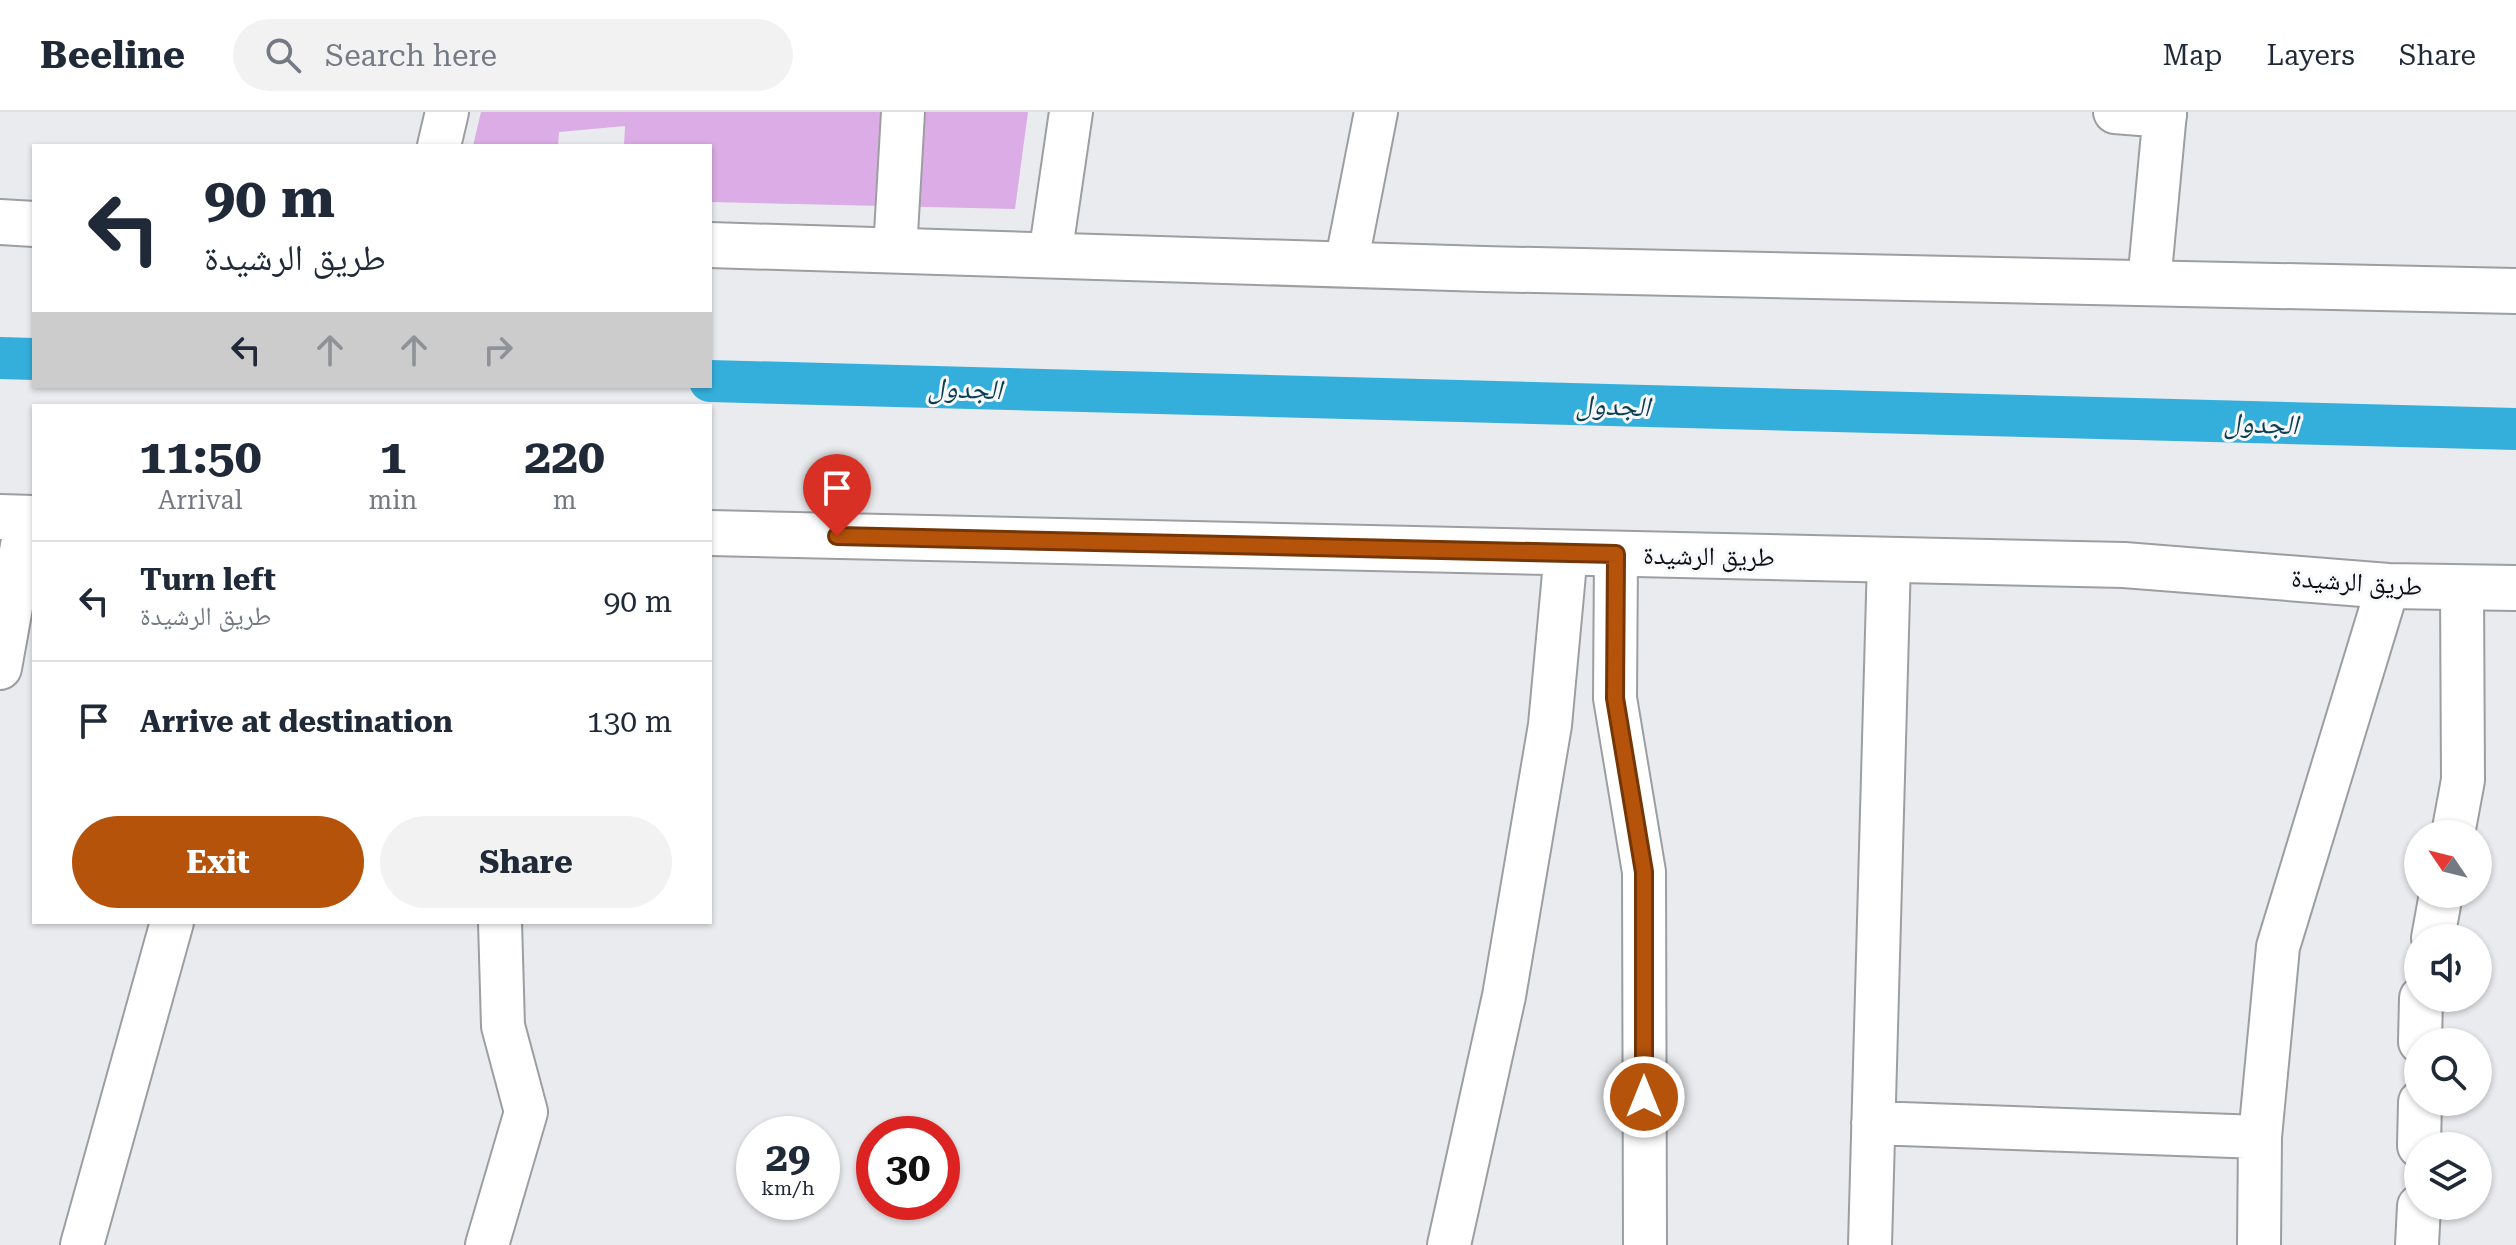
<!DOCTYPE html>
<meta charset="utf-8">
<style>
:root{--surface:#fff;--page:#f2f2f3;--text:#1f2937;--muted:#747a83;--line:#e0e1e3;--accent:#b45309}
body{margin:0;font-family:"Roboto Serif","Noto Naskh Arabic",serif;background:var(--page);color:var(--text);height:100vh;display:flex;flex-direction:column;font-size:30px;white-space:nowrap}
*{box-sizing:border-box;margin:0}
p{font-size:26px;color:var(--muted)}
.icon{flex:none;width:44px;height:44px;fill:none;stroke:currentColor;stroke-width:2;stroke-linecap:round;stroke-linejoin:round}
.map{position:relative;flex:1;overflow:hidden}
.drawer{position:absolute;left:32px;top:292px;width:680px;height:520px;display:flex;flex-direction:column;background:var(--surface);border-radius:0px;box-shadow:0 2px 6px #0004}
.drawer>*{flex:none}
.guide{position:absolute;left:32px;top:32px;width:680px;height:244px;border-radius:0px;box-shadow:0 2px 6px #0004;background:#fff;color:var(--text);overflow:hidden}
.needle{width:52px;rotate:305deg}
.tools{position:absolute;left:2404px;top:708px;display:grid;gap:16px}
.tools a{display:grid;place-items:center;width:88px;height:88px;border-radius:50%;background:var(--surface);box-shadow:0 2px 6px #0004;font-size:40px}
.speed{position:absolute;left:736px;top:1004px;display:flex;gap:16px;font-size:40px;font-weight:700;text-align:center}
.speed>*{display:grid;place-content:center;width:104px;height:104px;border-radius:50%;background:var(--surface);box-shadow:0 2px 6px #0004;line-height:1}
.speed small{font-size:20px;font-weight:400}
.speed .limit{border:12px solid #d22;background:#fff;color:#111}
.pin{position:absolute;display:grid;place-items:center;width:68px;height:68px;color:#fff;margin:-82px -34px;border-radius:50% 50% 50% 0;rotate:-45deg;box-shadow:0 0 8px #0007}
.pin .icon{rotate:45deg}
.me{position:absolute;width:88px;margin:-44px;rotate:0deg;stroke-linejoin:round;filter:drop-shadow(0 0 6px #0008)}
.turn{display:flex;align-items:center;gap:28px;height:168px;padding:0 40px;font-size:36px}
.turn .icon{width:104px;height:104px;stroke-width:2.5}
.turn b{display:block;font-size:56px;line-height:68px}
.lanes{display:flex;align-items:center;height:76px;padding:0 40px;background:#0003;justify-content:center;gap:40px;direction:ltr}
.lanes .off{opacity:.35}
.eta{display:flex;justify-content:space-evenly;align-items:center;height:136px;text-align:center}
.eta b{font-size:48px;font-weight:700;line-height:56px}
.primary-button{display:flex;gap:16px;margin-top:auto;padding:16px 40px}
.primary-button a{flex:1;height:92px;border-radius:48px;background:var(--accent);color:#fff;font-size:32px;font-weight:700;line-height:92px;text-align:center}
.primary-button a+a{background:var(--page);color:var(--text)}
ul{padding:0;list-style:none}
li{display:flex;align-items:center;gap:24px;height:120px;padding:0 40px;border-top:2px solid var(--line)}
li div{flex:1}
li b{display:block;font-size:30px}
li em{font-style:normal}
header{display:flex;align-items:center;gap:48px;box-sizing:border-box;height:112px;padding:0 40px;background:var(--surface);border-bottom:2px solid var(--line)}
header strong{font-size:38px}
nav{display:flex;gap:44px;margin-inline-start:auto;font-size:28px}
.search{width:560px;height:72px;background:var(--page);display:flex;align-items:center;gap:20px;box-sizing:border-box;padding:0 28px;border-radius:44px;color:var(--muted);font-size:30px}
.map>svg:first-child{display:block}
</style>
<header>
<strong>Beeline</strong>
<div class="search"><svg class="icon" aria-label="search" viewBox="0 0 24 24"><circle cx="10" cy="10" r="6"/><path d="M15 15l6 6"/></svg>Search here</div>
<nav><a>Map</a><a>Layers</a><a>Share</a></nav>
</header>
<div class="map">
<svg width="2516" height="1133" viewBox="0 0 2516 1133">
<rect width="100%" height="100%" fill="#eaebee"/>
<!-- green -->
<path fill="#dbace5" d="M481 0H1028L1015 97 710 90V34H624L625 14 559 20 558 34H473Z"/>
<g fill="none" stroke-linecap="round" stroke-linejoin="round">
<!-- canal -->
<path stroke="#34afdb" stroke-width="42" d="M0 246 34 247
M710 269 2516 317"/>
<defs>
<path id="minor" d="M2115 0 2165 4
M439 34 447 0
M895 139 903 0
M1050 144 1071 0
M1346 153 1376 0
M2149 171 2165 0
M1616 442 1615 586 1644 760 1645 1133
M0 556 27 406
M2453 722 2463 668 2462 475
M2433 826 2441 782
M2420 930 2421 886
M1873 1011 2260 1025
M2419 1034 2420 990
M82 1133 172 810
M487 1133 526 1000 503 914 500 810
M1449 1133 1504 884 1550 613 1566 440
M1870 1133 1889 448
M2259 1133 2260 1025 2278 835 2388 474
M2417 1133 2419 1094"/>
<path id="tertiary" d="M0 405 34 406
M710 421 2124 453 2388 474 2516 476"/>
<path id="secondary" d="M0 110 34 112
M710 133 1484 157 2516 179"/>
</defs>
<!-- minor casing -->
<use href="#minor" stroke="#9d9ea1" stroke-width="46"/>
<!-- tertiary casing -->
<use href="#tertiary" stroke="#9d9ea1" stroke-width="48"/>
<!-- secondary casing -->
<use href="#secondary" stroke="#9d9ea1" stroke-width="48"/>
<!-- minor -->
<use href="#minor" stroke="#fff" stroke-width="42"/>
<!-- tertiary -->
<use href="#tertiary" stroke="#fff" stroke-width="44"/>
<!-- secondary -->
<use href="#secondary" stroke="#fff" stroke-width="44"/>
</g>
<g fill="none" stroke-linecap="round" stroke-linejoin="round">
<defs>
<path id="route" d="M837 424 1616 442 1615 586 1644 760V985"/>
</defs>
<!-- route casing -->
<use href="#route" stroke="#753606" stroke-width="20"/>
<!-- route -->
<use href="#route" stroke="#b45309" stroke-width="14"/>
</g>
<g text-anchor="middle" stroke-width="6" stroke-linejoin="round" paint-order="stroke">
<!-- street labels -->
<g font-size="26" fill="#0e0e0f" stroke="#f7f8fc">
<text transform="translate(1709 444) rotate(1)" y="9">طريق الرشيدة</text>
<text transform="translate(2357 470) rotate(4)" y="9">طريق الرشيدة</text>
</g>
<!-- water labels -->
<g font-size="28" font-style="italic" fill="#0a3f51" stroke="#f7f8fc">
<text transform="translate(965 276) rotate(2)" y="10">الجدول</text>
<text transform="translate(1613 293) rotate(2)" y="10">الجدول</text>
<text transform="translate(2261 311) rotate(2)" y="10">الجدول</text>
</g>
</g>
</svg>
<div class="tools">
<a><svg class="needle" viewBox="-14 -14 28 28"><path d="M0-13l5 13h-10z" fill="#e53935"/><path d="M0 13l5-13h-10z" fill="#747a83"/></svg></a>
<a><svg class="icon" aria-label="sound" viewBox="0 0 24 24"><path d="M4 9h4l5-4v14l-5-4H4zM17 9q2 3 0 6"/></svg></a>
<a><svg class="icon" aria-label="search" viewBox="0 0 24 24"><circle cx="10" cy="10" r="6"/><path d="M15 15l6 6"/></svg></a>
<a><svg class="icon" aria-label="layers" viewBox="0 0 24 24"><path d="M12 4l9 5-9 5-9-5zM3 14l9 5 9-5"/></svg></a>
</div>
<div class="speed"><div>29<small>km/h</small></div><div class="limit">30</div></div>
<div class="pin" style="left:837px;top:424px;background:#d93025"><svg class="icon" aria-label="arrive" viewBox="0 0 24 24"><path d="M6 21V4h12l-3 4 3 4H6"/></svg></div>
<svg class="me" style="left:1644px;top:985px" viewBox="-20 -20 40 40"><circle r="17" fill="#b45309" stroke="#fff" stroke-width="3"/><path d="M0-11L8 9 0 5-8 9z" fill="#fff"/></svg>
<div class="guide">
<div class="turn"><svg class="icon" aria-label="left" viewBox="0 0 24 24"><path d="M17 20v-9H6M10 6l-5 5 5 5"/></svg><div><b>90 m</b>طريق الرشيدة</div></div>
<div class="lanes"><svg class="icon" aria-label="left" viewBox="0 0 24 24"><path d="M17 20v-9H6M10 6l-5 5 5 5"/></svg><svg class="icon off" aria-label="ahead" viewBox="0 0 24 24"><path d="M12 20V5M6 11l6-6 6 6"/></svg><svg class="icon off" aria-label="ahead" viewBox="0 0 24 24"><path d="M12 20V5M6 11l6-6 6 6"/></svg><svg class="icon off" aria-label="right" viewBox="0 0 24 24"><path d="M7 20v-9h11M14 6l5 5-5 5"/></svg></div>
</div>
<section class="drawer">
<div class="eta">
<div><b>11:50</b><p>Arrival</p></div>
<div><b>1</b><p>min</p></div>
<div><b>220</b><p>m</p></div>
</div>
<ul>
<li><svg class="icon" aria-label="left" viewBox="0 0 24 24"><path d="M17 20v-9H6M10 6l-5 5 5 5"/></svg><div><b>Turn left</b><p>طريق الرشيدة</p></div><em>90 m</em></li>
<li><svg class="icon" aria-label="arrive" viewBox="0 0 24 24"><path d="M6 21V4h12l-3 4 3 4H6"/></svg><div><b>Arrive at destination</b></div><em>130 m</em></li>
</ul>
<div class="primary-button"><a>Exit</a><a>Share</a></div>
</section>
</div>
